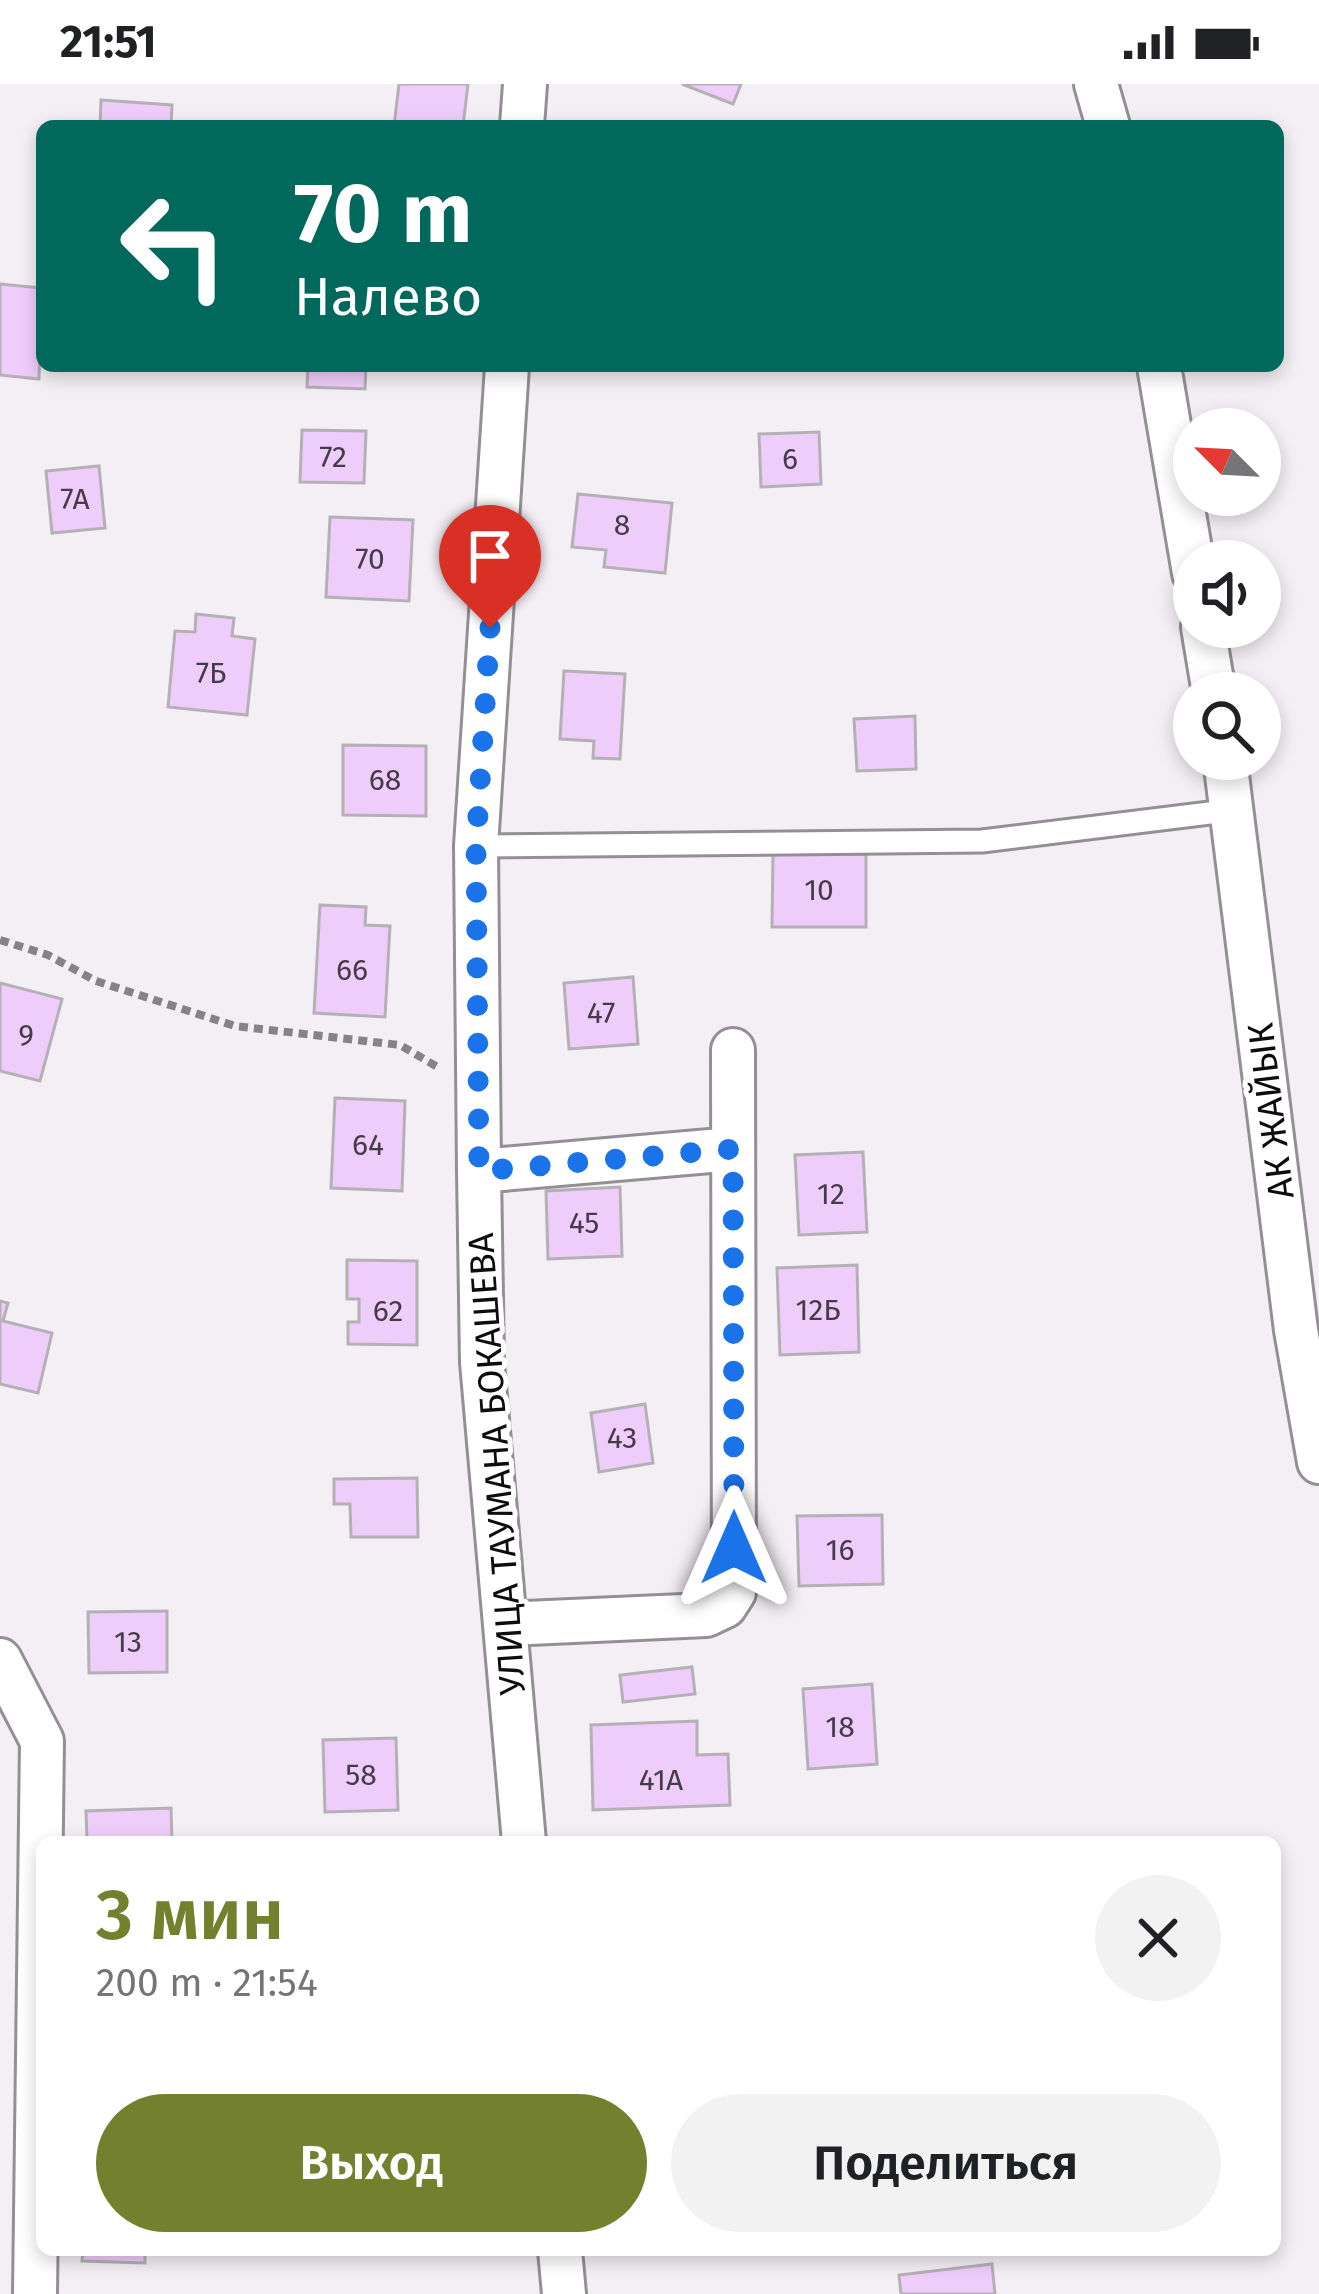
<!DOCTYPE html>
<html lang="ru">
<meta charset="utf-8">
<style>
:root{--surface:#fff;--page:#f2f2f2;--text:#202124;--muted:#757577;--accent:#73812e}
body{margin:0;font-family:"Fira Sans",sans-serif;background:var(--page);color:var(--text);height:100vh;display:flex;flex-direction:column;font-size:45px;white-space:nowrap}
*{box-sizing:border-box;margin:0}
p{font-size:39px;color:var(--muted)}
.icon{flex:none;width:66px;height:66px;fill:none;stroke:currentColor;stroke-width:2;stroke-linecap:round;stroke-linejoin:round}
.map{position:relative;flex:1;overflow:hidden}
.details{position:absolute;left:36px;top:1752px;width:1245px;height:420px;display:flex;flex-direction:column;background:var(--surface);border-radius:18px;box-shadow:0 6px 18px #0003}
.details>*{flex:none}
.top-card{position:absolute;left:36px;top:36px;width:1248px;height:252px;border-radius:18px;box-shadow:0 6px 18px #0003;background:#00695c;color:#fff;overflow:hidden}
.needle{width:78px;rotate:294deg}
.fabs{position:absolute;left:1173px;top:324px;display:grid;gap:24px}
.fabs a{display:grid;place-items:center;width:108px;height:108px;border-radius:50%;background:var(--surface);box-shadow:0 6px 18px #0003;font-size:60px}
.pin{position:absolute;display:grid;place-items:center;width:102px;height:102px;color:#fff;margin:-123px -51px;border-radius:50% 50% 50% 0;rotate:-45deg;box-shadow:0 0 12px #0007}
.pin .icon{rotate:45deg}
.me{position:absolute;width:132px;margin:-66px;rotate:0deg;stroke-linejoin:round;filter:drop-shadow(0 0 9px #0008)}
.turn{display:flex;align-items:center;gap:42px;height:252px;padding:0 60px;font-size:54px}
.turn .icon{width:156px;height:156px;stroke-width:2.5}
.turn b{display:block;font-size:84px;line-height:102px}
.round{display:grid;place-items:center;flex:none;width:126px;height:126px;border-radius:63px;background:var(--page)}
.overview{display:flex;align-items:center;justify-content:space-between;height:204px;padding:0 60px}
h1{font-size:72px;font-weight:600;line-height:90px;color:var(--accent)}
.cta{display:flex;gap:24px;margin-top:auto;padding:24px 60px}
.cta a{flex:1;height:138px;border-radius:72px;background:var(--accent);color:#fff;font-size:48px;font-weight:600;line-height:138px;text-align:center}
.cta a+a{background:var(--page);color:var(--text)}
.status{display:flex;justify-content:space-between;align-items:center;height:84px;padding:0 60px;background:var(--surface);direction:ltr}
.status svg{height:33px;fill:currentColor}
.map>svg:first-child{display:block}
</style>
<div class="status"><b>21:51</b><svg viewBox="0 0 49 12"><path d="M0 12V9h3v3zM5 12V6h3v6zM10 12V3h3v9zM15 12V0h3v12zM26 1h20v11H26zM47 4h2v5h-2z"/></svg></div>
<div class="map">
<svg width="1319" height="2210" viewBox="0 0 1319 2210">
<rect width="100%" height="100%" fill="#f4eff5"/>
<!-- building -->
<path fill="#efcdfa" stroke="#b5b0b6" stroke-width="3" d="M399 0H468L463 42H394Z
M682 0H741L733 20Z
M101 16 172 21 171 42H100Z
M0 200 42 204 39 295 0 291Z
M308 282H366L365 305 307 303Z
M302 346 366 347 364 399 300 398Z
M819 348 821 400 761 403 759 350Z
M99 382 105 444 52 449 46 387Z
M578 410 672 419 665 489 604 483 606 466 572 463Z
M330 433 413 436 409 517 326 513Z
M196 530 234 534 232 552 255 555 247 631 168 623 175 547 195 548Z
M564 587 625 590 620 675 593 674 594 657 560 655Z
M915 632 916 685 857 687 854 635Z
M343 661 426 662V732L343 731Z
M773 769 866 770V843H772Z
M320 821 366 823 365 841 390 842 385 933 314 929Z
M633 893 638 960 569 965 564 899Z
M0 899 62 915 40 997 0 987Z
M335 1014 405 1017 402 1107 331 1104Z
M863 1068 867 1148 799 1151 795 1071Z
M620 1103 622 1172 548 1175 546 1107Z
M347 1176 417 1177V1261L348 1260V1238H359V1215H347Z
M857 1181 859 1268 780 1271 777 1184Z
M0 1217 8 1219 3 1237 52 1249 38 1309 0 1300Z
M645 1320 653 1379 599 1388 591 1329Z
M417 1394 418 1453H351L350 1420H334V1395Z
M882 1431 883 1500 799 1502 797 1432Z
M167 1527V1588L89 1589 88 1528Z
M692 1583 695 1610 623 1618 620 1591Z
M872 1600 877 1680 808 1685 803 1605Z
M697 1637V1671L728 1670 730 1721 593 1726 591 1641Z
M396 1654 398 1726 325 1728 323 1656Z
M171 1724 172 1758H87L86 1727Z
M83 2166H145V2179L82 2177Z
M992 2180 995 2210H901L899 2191Z"/>
<g fill="none" stroke-linecap="round" stroke-linejoin="round">
<defs>
<path id="lane" d="M476 762 982 757 1234 726"/>
<path id="street" d="M1096 0 1108 42
M522 42 525 0
M507 282 476 762 479 1087 482 1278 524 1758
M1159 282 1194 489
M1203 543 1214 609
M1225 675 1296 1246 1319 1378
M479 1087 733 1065
M505 1540 706 1531 725 1522 734 1508 733 966
M0 1576 42 1657 35 2210
M560 2166 564 2210"/>
</defs>
<!-- lane casing -->
<use href="#lane" stroke="#938f94" stroke-width="27"/>
<!-- street casing -->
<use href="#street" stroke="#938f94" stroke-width="48"/>
<!-- path -->
<path stroke="#868387" stroke-width="8" stroke-dasharray="9 6" stroke-linecap="butt" d="M0 856 48 871 96 897 235 942 400 961 441 985"/>
<!-- lane -->
<use href="#lane" stroke="#fff" stroke-width="21"/>
<!-- street -->
<use href="#street" stroke="#fff" stroke-width="42"/>
</g>
<g fill="none" stroke-linecap="round" stroke-linejoin="round">
<!-- route -->
<path stroke="#1a73e8" stroke-width="21" stroke-dasharray="0 37.8" d="M490 544 476 762 479 1087 733 1065 734 1464"/>
</g>
<g text-anchor="middle" stroke-width="10" stroke-linejoin="round" paint-order="stroke">
<!-- number labels -->
<g font-size="30" fill="#463c49">
<text x="333" y="383">72</text>
<text x="790" y="385">6</text>
<text x="75" y="425">7А</text>
<text x="622" y="451">8</text>
<text x="370" y="485">70</text>
<text x="211" y="599">7Б</text>
<text x="385" y="706">68</text>
<text x="819" y="816">10</text>
<text x="352" y="896">66</text>
<text x="601" y="939">47</text>
<text x="26" y="961">9</text>
<text x="368" y="1071">64</text>
<text x="831" y="1120">12</text>
<text x="584" y="1149">45</text>
<text x="818" y="1236">12Б</text>
<text x="388" y="1237">62</text>
<text x="622" y="1364">43</text>
<text x="840" y="1476">16</text>
<text x="128" y="1568">13</text>
<text x="840" y="1653">18</text>
<text x="361" y="1701">58</text>
<text x="661" y="1706">41А</text>
</g>
<!-- street labels -->
<g font-size="36" fill="#0d0c0e" stroke="#fff">
<text transform="translate(1270 1027) rotate(-97)" y="13">АК ЖАЙЫК</text>
<text transform="translate(496 1380) rotate(-94)" y="13">УЛИЦА ТАУМАНА БОКАШЕВА</text>
</g>
</g>
</svg>
<div class="fabs">
<a><svg class="needle" viewBox="-14 -14 28 28"><path d="M0-13l5 13h-10z" fill="#e53935"/><path d="M0 13l5-13h-10z" fill="#757577"/></svg></a>
<a><svg class="icon" aria-label="sound" viewBox="0 0 24 24"><path d="M4 9h4l5-4v14l-5-4H4zM17 9q2 3 0 6"/></svg></a>
<a><svg class="icon" aria-label="search" viewBox="0 0 24 24"><circle cx="10" cy="10" r="6"/><path d="M15 15l6 6"/></svg></a>
</div>
<div class="pin" style="left:490px;top:544px;background:#d93025"><svg class="icon" aria-label="arrive" viewBox="0 0 24 24"><path d="M6 21V4h12l-3 4 3 4H6"/></svg></div>
<svg class="me" style="left:734px;top:1464px" viewBox="-20 -20 40 40"><path d="M0-17L14 15 0 8-14 15z" fill="#1a73e8" stroke="#fff" stroke-width="4"/></svg>
<div class="top-card">
<div class="turn"><svg class="icon" aria-label="left" viewBox="0 0 24 24"><path d="M17 20v-9H6M10 6l-5 5 5 5"/></svg><div><b>70 m</b>Налево</div></div>
</div>
<section class="details">
<div class="overview"><div><h1>3 мин</h1><p>200 m · 21:54</p></div><a class="round"><svg class="icon" aria-label="close" viewBox="0 0 24 24"><path d="M6 6l12 12M18 6L6 18"/></svg></a></div>
<div class="cta"><a>Выход</a><a>Поделиться</a></div>
</section>
</div>
